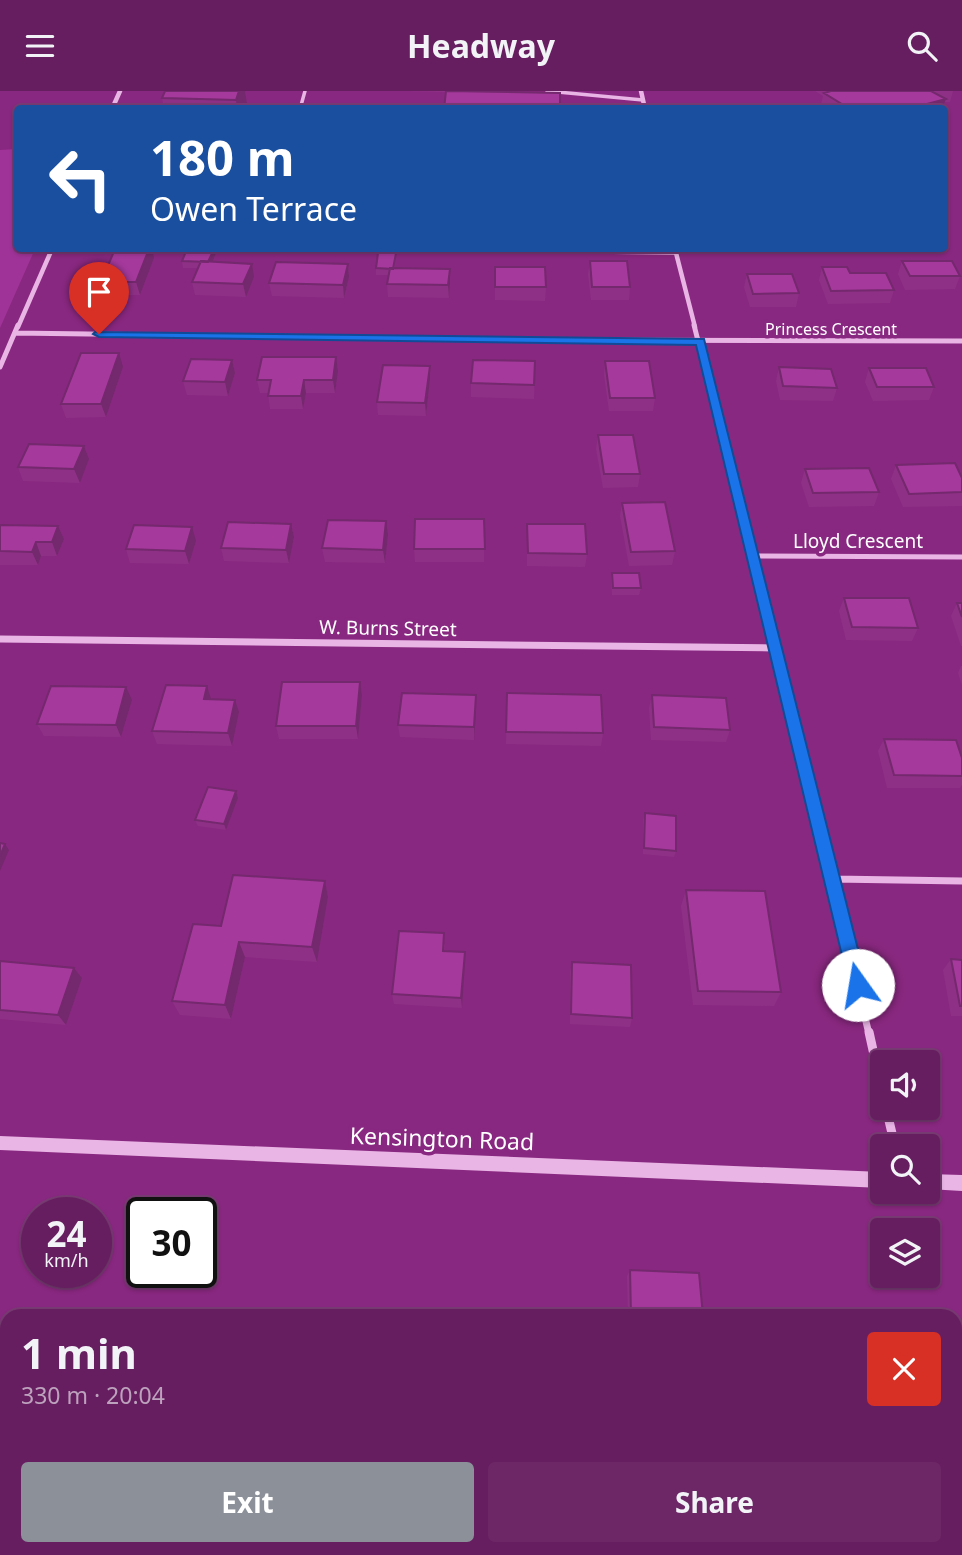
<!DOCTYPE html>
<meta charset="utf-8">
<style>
:root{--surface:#671e60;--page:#6d2766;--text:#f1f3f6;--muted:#bda2bd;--line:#7a3c75;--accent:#8c9099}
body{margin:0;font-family:"Noto Sans",sans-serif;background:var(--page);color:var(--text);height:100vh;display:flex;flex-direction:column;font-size:26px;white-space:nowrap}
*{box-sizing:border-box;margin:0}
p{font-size:23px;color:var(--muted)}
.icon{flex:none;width:38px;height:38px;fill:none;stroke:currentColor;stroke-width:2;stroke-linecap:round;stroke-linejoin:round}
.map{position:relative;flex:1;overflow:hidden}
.side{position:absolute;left:0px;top:1218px;width:962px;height:247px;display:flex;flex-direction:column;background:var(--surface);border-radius:21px 21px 0 0;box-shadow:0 2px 5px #0004,0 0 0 2px var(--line)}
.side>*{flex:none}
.banner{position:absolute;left:14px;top:14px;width:934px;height:147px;border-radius:7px;box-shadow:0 2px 5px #0004,0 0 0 2px var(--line);background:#1a4fa0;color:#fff;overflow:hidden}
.buttons{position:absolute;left:870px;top:959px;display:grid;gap:14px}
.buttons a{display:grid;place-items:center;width:70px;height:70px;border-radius:7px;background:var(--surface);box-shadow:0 2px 5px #0004,0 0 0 2px var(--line);font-size:35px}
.speed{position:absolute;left:21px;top:1106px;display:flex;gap:14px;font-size:35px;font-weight:700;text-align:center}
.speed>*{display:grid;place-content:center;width:91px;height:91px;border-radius:50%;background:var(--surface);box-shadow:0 2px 5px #0004,0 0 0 2px var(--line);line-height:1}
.speed small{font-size:18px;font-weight:400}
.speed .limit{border:4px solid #111;border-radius:10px;background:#fff;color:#111}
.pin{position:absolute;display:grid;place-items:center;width:60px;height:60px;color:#fff;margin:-72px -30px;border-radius:50% 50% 50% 0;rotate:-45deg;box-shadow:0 0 7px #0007}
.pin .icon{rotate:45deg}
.me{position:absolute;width:77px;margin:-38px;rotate:347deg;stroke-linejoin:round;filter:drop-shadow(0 0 5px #0008)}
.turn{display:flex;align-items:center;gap:24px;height:147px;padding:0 21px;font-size:32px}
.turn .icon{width:91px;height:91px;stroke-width:2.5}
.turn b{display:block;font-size:49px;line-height:60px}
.round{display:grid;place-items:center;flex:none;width:74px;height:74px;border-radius:7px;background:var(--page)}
.headline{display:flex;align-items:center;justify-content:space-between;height:119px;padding:0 21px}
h1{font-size:42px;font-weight:700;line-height:52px}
.button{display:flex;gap:14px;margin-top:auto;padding:14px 21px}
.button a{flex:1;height:80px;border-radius:7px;background:var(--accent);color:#fff;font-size:28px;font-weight:700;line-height:80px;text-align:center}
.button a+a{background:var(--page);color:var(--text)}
header{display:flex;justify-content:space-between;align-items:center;height:91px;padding:0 21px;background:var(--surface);font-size:32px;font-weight:700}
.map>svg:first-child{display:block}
</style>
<header><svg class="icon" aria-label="menu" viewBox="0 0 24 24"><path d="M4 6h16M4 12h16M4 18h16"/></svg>Headway<svg class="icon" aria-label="search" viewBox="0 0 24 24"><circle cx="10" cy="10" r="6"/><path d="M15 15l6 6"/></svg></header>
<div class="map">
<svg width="962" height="1464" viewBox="0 0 962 1464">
<rect width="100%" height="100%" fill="#892880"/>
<!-- green -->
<path fill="#a03398" d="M17 58 18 158H35L0 237V59Z"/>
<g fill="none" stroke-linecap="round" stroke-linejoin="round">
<!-- service -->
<path stroke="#e9b5e5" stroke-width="3.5" d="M547 0 643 9
M300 18 305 0
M338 158 676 162"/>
<!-- minor-far3 -->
<path stroke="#e9b5e5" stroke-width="4.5" d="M641 0 645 18
M112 18 120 0
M675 158 695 236
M18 236 52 158"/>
<!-- minor-far2 -->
<path stroke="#e9b5e5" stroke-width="5" d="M694 234 772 543
M15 242 519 249 962 250
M0 276 18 234
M753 465 962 466"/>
<!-- minor-far1 -->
<path stroke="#e9b5e5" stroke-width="7" d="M772 541 869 943
M0 548 775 557
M834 788 962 790"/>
<!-- minor -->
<path stroke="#e9b5e5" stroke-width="9" d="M869 941 882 1000
M886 1017 895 1055"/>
<!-- tertiary -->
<path fill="#e9b5e5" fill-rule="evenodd" d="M0 1045 882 1081V1097L0 1059Z
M928 1083 962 1084V1100L928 1098Z"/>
</g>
<!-- wall -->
<path fill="#8e3186" d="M165 0H245L247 12 245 18H164L162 7Z
M404 0H495L446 1Z
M815 0H953L950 11H944L942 18H820L823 5Z
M216 162 213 171 254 186 246 206 195 204 192 191 198 177H183L182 170Z
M396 162 395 178H450V192L449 207 388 206 387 193 389 184H376V177Z
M154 167 140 204H105L101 191Z
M590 170 630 196 629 209H591L588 183Z
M902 170 960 185 955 198 905 199 898 183Z
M348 173 349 186 344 207 272 205 269 192Z
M495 176 546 196 545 210 495 209Z
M822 176 850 182 894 199 890 212 828 213 819 189Z
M747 183 799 202 796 216H750L744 196Z
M336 266 338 280 335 302H306L303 318H270L268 302H260L257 289Z
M232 269 235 282 228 305 187 304 183 290Z
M535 270 534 308 471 306V292Z
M605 270 655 307 653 320H609L604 284Z
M430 275V288L426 325 378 324 377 311Z
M123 276 106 326 66 327 61 313Z
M779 276 837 297 833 310 780 309 776 290Z
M869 277 934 296 929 309 873 310 865 291Z
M598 344 640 383 638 396 603 397 596 358Z
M84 355 89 368 80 392 23 390 18 376Z
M896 374 962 387V415L903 416 891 388Z
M805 378 879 401 874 415 809 416 801 392Z
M622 412 675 460 672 474 629 475 620 425Z
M484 428V471H415L414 458Z
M291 433 294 446 289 472 224 470 221 457Z
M527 433 587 463 585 476 527 475Z
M0 434 58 435 64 448 57 465H41L38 474H0Z
M388 444 385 472 325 471 322 457Z
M196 450 189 473 130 472 126 458Z
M612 482 641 497 639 504H612L611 488Z
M844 507 918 537 912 550 846 549 839 520Z
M957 512H962V555H961L951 525Z
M961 575H962V594L958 582Z
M360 591 362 604 358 648H279L276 635Z
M507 602 603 642 601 655 506 653Z
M476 604 474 649 400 646 398 634Z
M652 604 730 639 726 651 651 649 649 617Z
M211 608 239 621 232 655 157 653 152 640Z
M132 609 121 646 44 645 37 633Z
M884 648 962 667V694L960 697H887L878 660Z
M236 700 238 707 226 739 198 735 195 729Z
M645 722 676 760 674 766 643 763V728Z
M325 790 328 806 317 871 245 866 231 928 180 924 172 910 221 835Z
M686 799 781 901 774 915 693 914 681 815Z
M445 853 444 860 465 872 462 917 394 913 392 903Z
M951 868 962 869V925H951L943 879Z
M0 870 74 877 82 887 66 934 0 928Z
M572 871 632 927 630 936 570 933V881Z
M630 1179 703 1225H628L627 1185Z
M756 1458H809L810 1464H756Z"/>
<!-- shaded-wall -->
<path fill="#74286d" d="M239 0H245L247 12 245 18H237L236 9Z
M946 8 942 18H908Z
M149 158H152L154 167 140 204 136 191Z
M214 158H215L216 162 210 178 208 171Z
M252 173 254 186 246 206 243 193Z
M348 173 349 186 344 207 343 194Z
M450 178V192L449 207 448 194Z
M119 262 123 276 106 326 101 313Z
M336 266 338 280 335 302 333 289Z
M232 269 235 282 228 305 225 291Z
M430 275V288L426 325 425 312Z
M304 289 306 302 303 318 301 305Z
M84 355 89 368 80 392 74 378Z
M386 430 388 444 385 472 383 459Z
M291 433 294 446 289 472 286 459Z
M58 435 64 448 57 465 52 451Z
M192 436 196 450 189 473 185 460Z
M36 451 41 465 38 474 32 461Z
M360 591 362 604 358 648 356 635Z
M207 595 211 608H204Z
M126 596 132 609 121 646 116 634Z
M476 604V617L474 649V636Z
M235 609 239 621 232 655 228 642Z
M236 700 238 707 226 739 224 733Z
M5 753 9 759 0 780V765Z
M325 790 328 806 317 871 312 856Z
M239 851 245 866 231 928 225 914Z
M465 861V872L462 917 461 907Z
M74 877 82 887 66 934 58 924Z"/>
<!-- building -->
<path fill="#a5399c" stroke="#74286d" stroke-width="2" d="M165 0H239L236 9 162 7Z
M446 0 560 2V18H444Z
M831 0H931L946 8 908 18H850L824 2Z
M115 158H149L136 191H101Z
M187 158H214L208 171 182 170Z
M378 162H396L393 178 376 177Z
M201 170 252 173 243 193 192 191Z
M590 170H627L630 196H592Z
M902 170H952L960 185H910Z
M276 171 348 173 343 194 269 192Z
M495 176H545L546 196H495Z
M822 176H847L850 182H886L894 199 831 200Z
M390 177 450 178 448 194 387 193Z
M747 183H792L799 202 753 203Z
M81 262H119L101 313H61Z
M262 266H336L333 289H304L301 305H268L271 289H257Z
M191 268 232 269 225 291 183 290Z
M473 269 535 270 534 294 471 292Z
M605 270H649L655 307H610Z
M383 274 430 275 425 312 377 311Z
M779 276 831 278 837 297 783 295Z
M869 277H926L934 296H877Z
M598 344H633L640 383H604Z
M29 353 84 355 74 378 18 376Z
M955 372 962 387V401L909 403 896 374Z
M869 377 879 401 813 402 805 378Z
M665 411 675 460 631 461 622 412Z
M415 428H484L485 458H414Z
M328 429 386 430 383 459 322 457Z
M228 431 291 433 286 459 221 457Z
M527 433H585L587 463 528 462Z
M0 434 58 435 52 451H36L32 461 0 460Z
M134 434 192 436 185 460 126 458Z
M612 482H639L641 497H613Z
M844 507H909L918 537 852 536Z
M957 512H962V526Z
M282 591H360L356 635H276Z
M166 594 207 595 204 608 235 609 228 642 152 640Z
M51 595 126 596 116 634 37 633Z
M402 602 476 604 474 636 398 634Z
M507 602 601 604 603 642 506 641Z
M652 604 726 607 730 639 654 636Z
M884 648 956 649 962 667V685L894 684Z
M208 696 236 700 224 733 195 729Z
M645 722 676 725V760L644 757Z
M0 752 5 753 0 765Z
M233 784 325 790 312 856 239 851 225 914 172 910 193 833 221 835Z
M686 799 765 800 781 901 698 900Z
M399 840 444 842 443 860 465 861 461 907 392 903Z
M951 868 962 869V915H960Z
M0 870 74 877 58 924 0 919Z
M572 871 631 874 632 927 571 923Z
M630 1179 699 1182 703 1225H631Z
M252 1458H468V1464H251Z
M762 1458H809L810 1464H763Z"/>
<!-- route -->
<path fill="#1a73e8" stroke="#114b97" stroke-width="2" d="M95 241 704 248 867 894 864 900 858 902 852 900 849 894 696 254 99 246 93 243Z"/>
<g text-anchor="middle" stroke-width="7" stroke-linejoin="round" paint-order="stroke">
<!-- far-street labels -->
<g font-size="16" fill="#fff" stroke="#892880">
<text x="831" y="244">Princess Crescent</text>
</g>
<!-- street labels -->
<g font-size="19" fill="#fff" stroke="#892880">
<text x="858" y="457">Lloyd Crescent</text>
<text transform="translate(388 537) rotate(1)" y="7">W. Burns Street</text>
</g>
<!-- near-street labels -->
<g font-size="23" fill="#fff" stroke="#892880">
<text transform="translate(442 1048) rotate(2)" y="8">Kensington Road</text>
</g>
</g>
</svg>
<div class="buttons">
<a><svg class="icon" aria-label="sound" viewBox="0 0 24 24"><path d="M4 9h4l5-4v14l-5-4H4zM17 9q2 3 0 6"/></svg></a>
<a><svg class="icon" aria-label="search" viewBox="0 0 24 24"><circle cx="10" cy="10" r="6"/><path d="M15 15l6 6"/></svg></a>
<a><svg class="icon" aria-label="layers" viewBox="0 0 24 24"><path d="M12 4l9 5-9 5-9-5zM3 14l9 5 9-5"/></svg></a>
</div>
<div class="speed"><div>24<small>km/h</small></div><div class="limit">30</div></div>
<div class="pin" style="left:99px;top:243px;background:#d93025"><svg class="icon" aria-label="arrive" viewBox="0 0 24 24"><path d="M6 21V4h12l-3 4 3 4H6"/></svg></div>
<svg class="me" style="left:858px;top:894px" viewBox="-20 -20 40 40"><circle r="19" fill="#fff"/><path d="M0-13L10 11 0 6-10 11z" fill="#1a73e8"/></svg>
<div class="banner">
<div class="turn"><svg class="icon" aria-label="left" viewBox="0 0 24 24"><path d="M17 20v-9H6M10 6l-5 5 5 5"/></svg><div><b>180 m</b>Owen Terrace</div></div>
</div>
<section class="side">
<div class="headline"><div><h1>1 min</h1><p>330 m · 20:04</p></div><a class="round" style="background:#d93025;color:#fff"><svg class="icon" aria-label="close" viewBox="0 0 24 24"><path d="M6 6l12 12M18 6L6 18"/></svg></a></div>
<div class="button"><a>Exit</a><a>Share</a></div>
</section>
</div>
